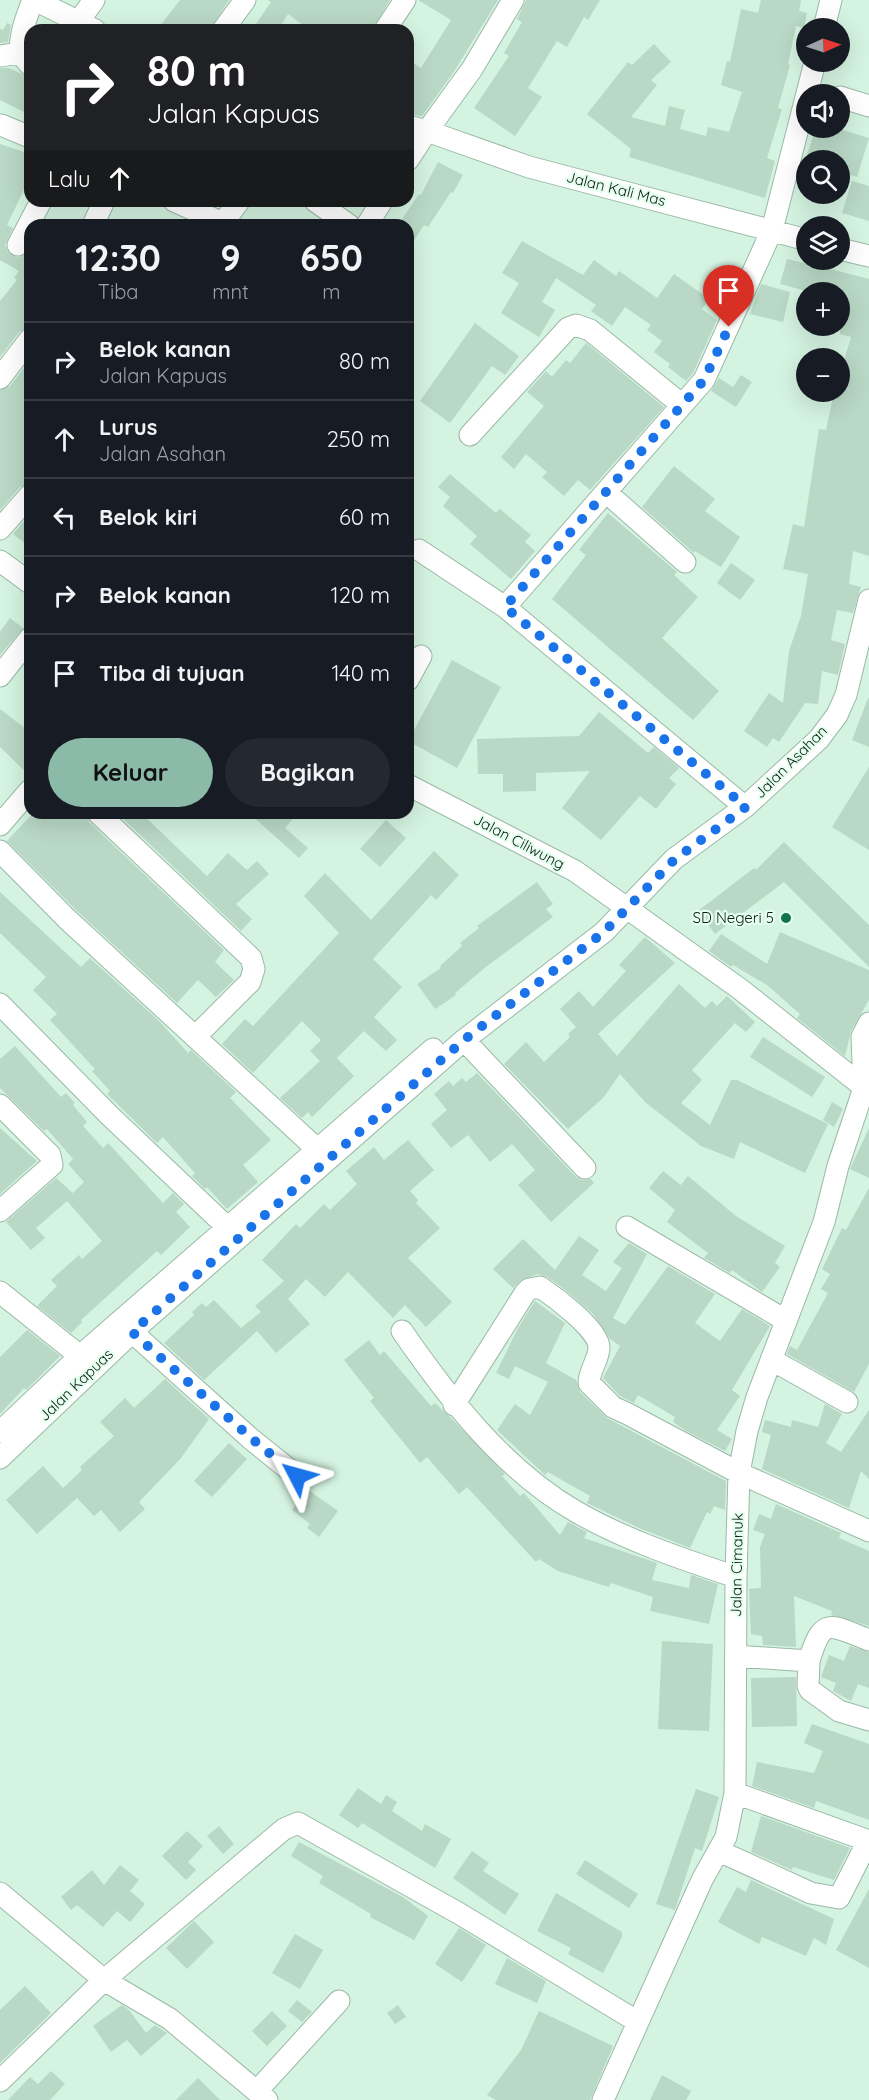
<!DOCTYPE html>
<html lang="id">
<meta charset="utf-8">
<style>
:root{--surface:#171b24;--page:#242831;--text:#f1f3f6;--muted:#9ea1a6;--line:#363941;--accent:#8cbaa9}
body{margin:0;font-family:Quicksand,sans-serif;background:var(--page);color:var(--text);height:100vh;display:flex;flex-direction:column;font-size:22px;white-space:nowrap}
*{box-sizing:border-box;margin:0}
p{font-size:20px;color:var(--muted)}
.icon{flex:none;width:33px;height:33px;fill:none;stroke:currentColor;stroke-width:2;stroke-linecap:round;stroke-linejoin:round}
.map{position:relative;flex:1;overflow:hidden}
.panel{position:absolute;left:24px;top:219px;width:390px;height:600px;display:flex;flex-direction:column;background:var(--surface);border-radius:18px;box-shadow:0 6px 24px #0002}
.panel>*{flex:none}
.banner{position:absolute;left:24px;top:24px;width:390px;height:183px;border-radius:18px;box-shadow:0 6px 24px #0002;background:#202124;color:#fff;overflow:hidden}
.needle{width:39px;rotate:87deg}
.controls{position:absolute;left:796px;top:18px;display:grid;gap:12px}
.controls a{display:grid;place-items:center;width:54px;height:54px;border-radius:50%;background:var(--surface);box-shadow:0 6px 24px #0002;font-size:30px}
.pin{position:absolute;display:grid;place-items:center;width:51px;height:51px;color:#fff;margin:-62px -26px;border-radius:50% 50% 50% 0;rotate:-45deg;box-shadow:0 0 6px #0007}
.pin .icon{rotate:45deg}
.me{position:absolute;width:66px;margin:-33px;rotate:309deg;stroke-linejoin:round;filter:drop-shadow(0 0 4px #0008)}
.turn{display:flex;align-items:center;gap:21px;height:126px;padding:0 24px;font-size:27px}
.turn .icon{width:78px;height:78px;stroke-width:2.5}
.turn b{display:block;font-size:42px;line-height:51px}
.then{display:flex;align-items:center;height:57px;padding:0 24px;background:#0003;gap:12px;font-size:22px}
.eta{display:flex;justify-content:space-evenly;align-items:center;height:102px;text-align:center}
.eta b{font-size:36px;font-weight:800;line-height:42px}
.cta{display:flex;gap:12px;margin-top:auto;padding:12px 24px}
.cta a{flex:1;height:69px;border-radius:36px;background:var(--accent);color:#111;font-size:24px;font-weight:800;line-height:69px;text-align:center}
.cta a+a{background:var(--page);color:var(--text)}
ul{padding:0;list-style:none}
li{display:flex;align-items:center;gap:18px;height:78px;padding:0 24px;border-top:2px solid var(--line)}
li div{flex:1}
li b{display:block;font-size:22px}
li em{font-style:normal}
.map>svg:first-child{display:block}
</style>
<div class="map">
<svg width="869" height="2100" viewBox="0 0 869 2100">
<rect width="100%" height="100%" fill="#d4f3e0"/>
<!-- building -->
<path fill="#b9d8c5" d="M180 0H229L210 30H157Z
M268 0H390L372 30H310L288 14 278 30H252L271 2Z
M418 0H498L453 73 422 116 408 114V60L421 68 451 20Z
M526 0H600L588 20 584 17 567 47 557 41 528 88 542 97 515 136 474 108 509 56 504 53 522 22 517 19Z
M761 0H801L799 11 807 13 804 28 796 26 788 64 790 65 778 108 782 109 767 158 775 161 765 198 629 157 631 149 587 114 628 62 632 65 654 44 671 62 651 80 657 85 631 117 665 126 669 106 685 110 680 129 706 136 708 127 729 132 742 92 721 85 727 61 730 62 741 9 758 13Z
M7 23 11 25 8 42 0 43V29L3 30Z
M0 68H9L30 78V115L0 100Z
M816 128H836L869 138 857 177 840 172V160H805Z
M0 144 30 154V177L7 225 13 228 5 245 8 252 18 258 25 255 30 250V327L20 331 0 357V301L17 280 14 278 19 271 0 260Z
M438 162 463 175 453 193 451 192 428 227 424 225 408 250V225H398L419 194 421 195Z
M852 181 869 186V221L842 213Z
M522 241 583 275 594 260 616 276 619 271 657 298 674 274 709 299 702 309 717 320 693 373 686 381 668 367 670 364 654 352 662 341 647 330 651 325 625 307 612 326 591 311 596 305 556 278 542 302 555 310 539 337 501 313 519 283 502 273Z
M787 259 813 265 816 260 829 263 827 268 869 279V556L853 551 849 584 861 587 853 613 837 610 831 640 845 644 838 675 822 671 818 704 805 703 779 742 773 738 767 747 744 731 769 693 783 703 789 651 801 616 808 574 783 569 793 524 804 527 819 429 826 430 834 392H840V374L851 337 840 334V292H810L780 284Z
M761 284 790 292 783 322 750 314Z
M475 323 519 356 505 375 492 366 450 423 420 401Z
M586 343 664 407 590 490 578 480 564 496 542 477 547 472 526 454 514 469 501 457 544 406 527 392 546 371 552 377 566 360 570 363Z
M27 364 30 366V483L20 487 0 510V390L10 386Z
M741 375 752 382 736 407 711 391 719 378 733 387Z
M674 466 715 499 705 511 740 537 721 567 695 551 694 553 642 507Z
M450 474 496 513 500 509 531 535 525 542 535 551 511 579 470 544 477 536 443 506 450 497 438 487Z
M608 513 677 572 674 575 698 597 662 638 719 691 693 720 552 599 586 555 579 550Z
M30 514V547L13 534Z
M731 563 755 580 740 600 717 583Z
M10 618 23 628 0 655V632Z
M452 660 501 687 457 768 408 741Z
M868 698H869V747L852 740Z
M0 709 30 732V776L0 747Z
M599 712 648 753 654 747 679 768 669 778 676 784 656 809 640 796 601 840 562 808 590 771 536 773V791L503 792V774H478L477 739 579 736Z
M869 767V850L832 827Z
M33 813H86L89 822 224 950 215 962 234 980 216 997 198 980 177 1003 76 910 7 841Z
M117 813H141L207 876 228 853 247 870 257 861 269 874 236 904 252 919 241 931Z
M249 813H298L285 828 308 848 299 858Z
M386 820 406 838 380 867 360 849Z
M784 842 869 925V967L784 882 715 934 698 911 754 868 756 870Z
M434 851 459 875 436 900 431 895 373 959 402 987 374 1017 397 1040 386 1051 364 1031 337 1058 354 1076 312 1117 308 1112 302 1118 280 1098 320 1061 310 1051 321 1040 302 1021 253 1073 222 1044 245 1019 253 1026 339 933 304 896 325 873 371 920Z
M537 882 553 904 546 909 553 917 487 966 455 993 456 995 435 1009 417 984 441 968 440 966 462 946 460 943 479 928 477 926Z
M0 892 81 967 90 958 159 1021 188 1053 191 1050 236 1092 230 1098 271 1140 243 1165 258 1182 227 1209 207 1187 205 1189 192 1176 195 1173 163 1137 157 1143 107 1094 110 1091 92 1071 95 1069 50 1020 57 1014 33 990 46 977 0 933Z
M780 932 869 970V1000L851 1031 845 1056 797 1018 800 1014 767 985 733 965 731 967 709 951 721 934 767 964Z
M645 937 675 963 598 1034 617 1056 679 984 705 1008 712 1001 717 1006 727 996 755 1022 746 1032 735 1023 692 1070 702 1080 681 1103 710 1125 731 1080H737L828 1124 805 1173 740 1142 734 1159 701 1146 645 1102 620 1074 603 1098 568 1129 504 1064 526 1042 544 1062 570 1037 568 1034 576 1027 560 1009 579 991 593 1007 626 971 619 965Z
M763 1037 825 1077 812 1097 750 1057Z
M15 1046 61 1097 66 1093 75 1103 73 1105 87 1122 83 1126 103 1148 108 1143 163 1203 173 1193 184 1204 176 1212 190 1227 161 1255 157 1251 81 1320 82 1322 71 1333 37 1306 57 1286 51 1280 79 1255 82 1259 102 1241 67 1201 36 1228 45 1238 31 1250 6 1222 56 1178 73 1193 84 1182 68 1164 73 1159 47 1129 44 1131 0 1088V1059Z
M477 1073 576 1177 582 1180 591 1179 594 1183 551 1222 518 1185 535 1170 512 1144 490 1162 468 1135 451 1148 431 1124 447 1110 434 1094 449 1081 453 1086 462 1078 466 1082Z
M832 1102 843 1109 834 1127 823 1120Z
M0 1128 37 1161 0 1194Z
M869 1128V1178L850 1169Z
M408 1140 434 1170 410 1191 418 1200 416 1203 440 1228 408 1258 452 1302 426 1327 405 1305 393 1318 348 1272 325 1297 306 1279 288 1299 310 1324 276 1353 257 1331 204 1380 164 1343 194 1315 192 1312 202 1303 206 1307 214 1300 241 1328 261 1312 255 1306 284 1281 262 1260 296 1224 300 1228 324 1204 330 1210 357 1184 346 1171 374 1147 384 1160Z
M663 1171 681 1185 688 1176 736 1216 785 1246 775 1263 780 1267 762 1292 732 1270 730 1273 704 1258 708 1253 667 1222 675 1210 649 1188Z
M869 1188V1364L854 1392 787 1354 790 1346 797 1350 828 1293 821 1289 830 1274 822 1269 842 1228 846 1230Z
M579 1236 599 1250 582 1275 606 1291 622 1268 613 1262 629 1243 647 1254 613 1318 625 1325 668 1266 715 1294 695 1323 720 1341 742 1309 770 1326 732 1390 740 1396 717 1430 732 1439 725 1451 686 1431 673 1422 675 1417 638 1395 634 1403 620 1396 603 1378 620 1346 610 1339 593 1314 563 1288 547 1277 538 1274 521 1280 513 1288 493 1269 523 1239 555 1270Z
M535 1301 565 1323 546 1363 576 1380 580 1392 607 1418 726 1481 725 1510 714 1506 710 1514 707 1512 690 1548 639 1528 587 1503 590 1496 548 1472 545 1475 497 1430 515 1404 530 1415 548 1382 515 1366 509 1379 496 1373 518 1328Z
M27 1330 60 1356 26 1390 24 1388 0 1414V1357Z
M369 1340 380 1355 384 1351 431 1406 435 1403 450 1417 505 1474 502 1476 520 1496 524 1493 560 1535 568 1522 587 1532 584 1538 657 1563 652 1580 689 1588 691 1575 718 1584 709 1624 650 1611 653 1597 611 1583 609 1587 558 1571 539 1559 536 1562 467 1487 459 1494 427 1457 420 1463 370 1401 374 1398 344 1360Z
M165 1379 209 1419 181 1458 139 1502 145 1509 120 1532 101 1510 94 1516 77 1498 37 1534 6 1500 43 1466 63 1488 82 1470 80 1467 114 1436 100 1422 125 1398 134 1408Z
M825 1404 842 1414 826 1443 841 1452 869 1410V1479L861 1471 849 1508 762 1469 771 1435 762 1432 765 1420 791 1427 792 1420 818 1427Z
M229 1443 247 1459 212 1497 194 1481Z
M307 1489 338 1511 319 1537 307 1528 310 1524 292 1510Z
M776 1504 841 1533 839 1538 869 1551V1626L831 1615 832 1611 794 1596 796 1647 763 1645 762 1636 751 1634 749 1589 761 1588 760 1547 765 1534 753 1530 759 1514 771 1519Z
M662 1641 713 1644 709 1731 658 1729Z
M850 1646 869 1652V1688L858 1684 851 1701 833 1691 836 1683 821 1677 829 1655 844 1661Z
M796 1677 797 1726 752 1727 751 1678Z
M812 1724 869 1744V1820L816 1801 814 1808 752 1786 757 1762 814 1773 823 1751 804 1743Z
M358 1788 381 1804 386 1795 397 1802 392 1811 422 1831 425 1824 451 1839 435 1868 362 1823 358 1828 339 1815Z
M696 1789 719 1797 702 1851 695 1848 675 1910 656 1904Z
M761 1816 850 1848 834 1880 793 1867 792 1870 751 1852Z
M219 1826 234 1844 223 1854 207 1836Z
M187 1831 203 1846 188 1862 196 1870 186 1880 162 1856Z
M299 1842 403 1897 428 1916 414 1940 370 1917 371 1914 319 1883 323 1876 291 1856Z
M472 1851 489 1863 483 1871 519 1894 505 1915 453 1878Z
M585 1860 638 1894 629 1908 576 1874Z
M120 1865 139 1880 130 1891 145 1904 130 1922 117 1911 103 1927 77 1905 71 1910 61 1897 92 1870 104 1885Z
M751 1880 834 1919 826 1945 814 1938 806 1956 762 1937 759 1944 718 1922 737 1887 746 1892Z
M869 1889V1968L836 1950Z
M556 1893 622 1932V1937L603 1973 568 1954 571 1948 537 1931Z
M194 1921 214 1942 187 1969 166 1948Z
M459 1928 486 1945 462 1982 435 1964Z
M295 1934 323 1950 300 1989 272 1973Z
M507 1958 546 1981 537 2003 495 1984Z
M25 1986 51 2013 0 2063V2010Z
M297 2000 312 2012 302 2022 288 2011Z
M122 2005 129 2010 146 2033 155 2025 167 2033 141 2056 127 2040 111 2052 93 2026Z
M398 2005 406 2017 395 2024 387 2013Z
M272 2011 287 2026 267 2046 252 2031Z
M539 2011 613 2046 590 2100H496L487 2095 521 2050Z
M51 2071 65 2084 50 2100H8L30 2077 38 2084Z
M662 2075 691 2091 686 2100H650Z
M198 2078 220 2100H176Z"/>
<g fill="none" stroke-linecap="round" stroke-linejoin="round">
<defs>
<path id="minor" d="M35 0 95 30
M78 22 94 0
M824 28 831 0
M223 30 245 0
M385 30 405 0
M0 56 20 53
M30 65 20 53C20 33 26 18 33 0
M840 97 869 106
M1 125 30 137
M408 126 427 131 472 69 513 0
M408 160 427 131 529 167 807 240
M174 201 227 225
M315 201 349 225
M223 223 239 201
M93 225 104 201
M367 225 382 201
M18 245 41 201
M840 249 869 256
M0 378 30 339
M470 435 568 328 576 325 590 330 682 405
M606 492 685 562
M0 529 30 495
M419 550 505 607 745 807
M0 561 30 583
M505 607 704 380 772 230 815 62
M0 676 30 638
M408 680 421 656
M408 785 575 871 740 989 869 1091
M98 813 251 958 254 969 250 982 195 1037
M0 825 30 790
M0 851 67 919 318 1150
M0 1004 109 1115 227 1227
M464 1040 585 1168
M0 1105 50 1155 52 1165 0 1211
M627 1227 785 1320
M0 1292 80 1356
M402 1331C449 1399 503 1469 575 1511 625 1540 682 1559 736 1577
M132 1332 251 1439 297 1476
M772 1360 847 1402
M454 1405 525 1293 529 1289 540 1287C555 1297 598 1329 599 1347 599 1360 589 1370 589 1383L613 1407 628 1414 739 1473 869 1531
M0 1432 80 1356 433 1049
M0 1458 145 1320 464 1040 604 932 674 859 745 807 819 739 837 715 846 695 869 600
M736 1656 809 1661 808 1686 810 1690 839 1711 869 1720
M809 1661C823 1615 830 1625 869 1640
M735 1793 869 1841
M719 1851 811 1893 839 1898 868 1841
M0 1893 104 1980 170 2019 267 2100
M0 2081 104 1980 284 1829 298 1823 460 1914 638 2022
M257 2091 339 2001
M603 2100 702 1880 726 1837 735 1793 736 1577 739 1473 747 1431 757 1397 824 1222 838 1166 864 1088 862 1037 869 1023"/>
</defs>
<!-- minor casing -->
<use href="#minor" stroke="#9ab9a7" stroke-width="23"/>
<!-- minor -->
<use href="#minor" stroke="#fff" stroke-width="21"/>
</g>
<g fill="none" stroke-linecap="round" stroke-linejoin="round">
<!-- route -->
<path stroke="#1a73e8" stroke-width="10" stroke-dasharray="0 18" d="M297 1476 251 1438 132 1332 464 1040 604 932 674 860 746 807 505 607 704 380 729 327"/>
</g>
<!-- markers -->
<circle fill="#11744b" stroke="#e5ffef" stroke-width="2" cx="786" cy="918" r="6"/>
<g text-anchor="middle" stroke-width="4.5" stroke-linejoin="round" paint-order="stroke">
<!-- street labels -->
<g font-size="15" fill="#101b15" stroke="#e5ffef">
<text transform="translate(616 189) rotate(14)" y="5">Jalan Kali Mas</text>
<text transform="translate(791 762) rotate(-45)" y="5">Jalan Asahan</text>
<text transform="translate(519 842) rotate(28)" y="5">Jalan Ciliwung</text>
<text transform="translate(76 1385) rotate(-44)" y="5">Jalan Kapuas</text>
<text transform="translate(737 1565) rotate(-89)" y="5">Jalan Cimanuk</text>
</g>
<!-- poi labels -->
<g font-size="15" fill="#101b15" stroke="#e5ffef" text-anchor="end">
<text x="774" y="923">SD Negeri 5</text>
</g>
</g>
</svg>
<div class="controls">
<a><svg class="needle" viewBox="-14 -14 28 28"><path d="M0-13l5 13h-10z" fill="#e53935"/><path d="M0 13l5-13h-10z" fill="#9ea1a6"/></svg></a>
<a><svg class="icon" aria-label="sound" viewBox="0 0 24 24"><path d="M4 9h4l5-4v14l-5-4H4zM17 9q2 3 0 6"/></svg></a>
<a><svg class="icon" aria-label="search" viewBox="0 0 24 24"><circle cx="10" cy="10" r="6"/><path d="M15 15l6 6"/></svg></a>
<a><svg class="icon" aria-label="layers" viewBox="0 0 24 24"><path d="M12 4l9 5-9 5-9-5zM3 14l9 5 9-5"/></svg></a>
<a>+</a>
<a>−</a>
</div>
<div class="pin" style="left:729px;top:327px;background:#d93025"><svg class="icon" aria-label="arrive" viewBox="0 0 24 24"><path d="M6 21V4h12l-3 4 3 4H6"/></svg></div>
<svg class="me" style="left:297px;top:1476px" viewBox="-20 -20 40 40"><path d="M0-17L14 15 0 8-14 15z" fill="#1a73e8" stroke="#fff" stroke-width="4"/></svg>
<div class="banner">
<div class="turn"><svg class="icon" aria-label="right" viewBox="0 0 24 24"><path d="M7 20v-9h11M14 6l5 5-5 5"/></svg><div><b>80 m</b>Jalan Kapuas</div></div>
<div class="then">Lalu<svg class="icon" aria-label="ahead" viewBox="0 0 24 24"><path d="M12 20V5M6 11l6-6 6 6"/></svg></div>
</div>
<section class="panel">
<div class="eta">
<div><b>12:30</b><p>Tiba</p></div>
<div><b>9</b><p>mnt</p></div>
<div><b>650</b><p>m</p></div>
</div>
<ul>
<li><svg class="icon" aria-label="right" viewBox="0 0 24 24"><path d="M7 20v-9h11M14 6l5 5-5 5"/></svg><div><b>Belok kanan</b><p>Jalan Kapuas</p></div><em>80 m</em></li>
<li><svg class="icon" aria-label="ahead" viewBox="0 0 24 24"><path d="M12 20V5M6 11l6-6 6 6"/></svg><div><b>Lurus</b><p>Jalan Asahan</p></div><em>250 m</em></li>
<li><svg class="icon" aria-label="left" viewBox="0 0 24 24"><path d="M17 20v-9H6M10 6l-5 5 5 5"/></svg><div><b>Belok kiri</b></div><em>60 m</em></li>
<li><svg class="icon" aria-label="right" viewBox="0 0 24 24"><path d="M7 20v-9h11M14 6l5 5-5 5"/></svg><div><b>Belok kanan</b></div><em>120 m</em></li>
<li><svg class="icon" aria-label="arrive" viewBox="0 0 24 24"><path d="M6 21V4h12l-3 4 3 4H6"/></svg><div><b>Tiba di tujuan</b></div><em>140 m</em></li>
</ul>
<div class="cta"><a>Keluar</a><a>Bagikan</a></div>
</section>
</div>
